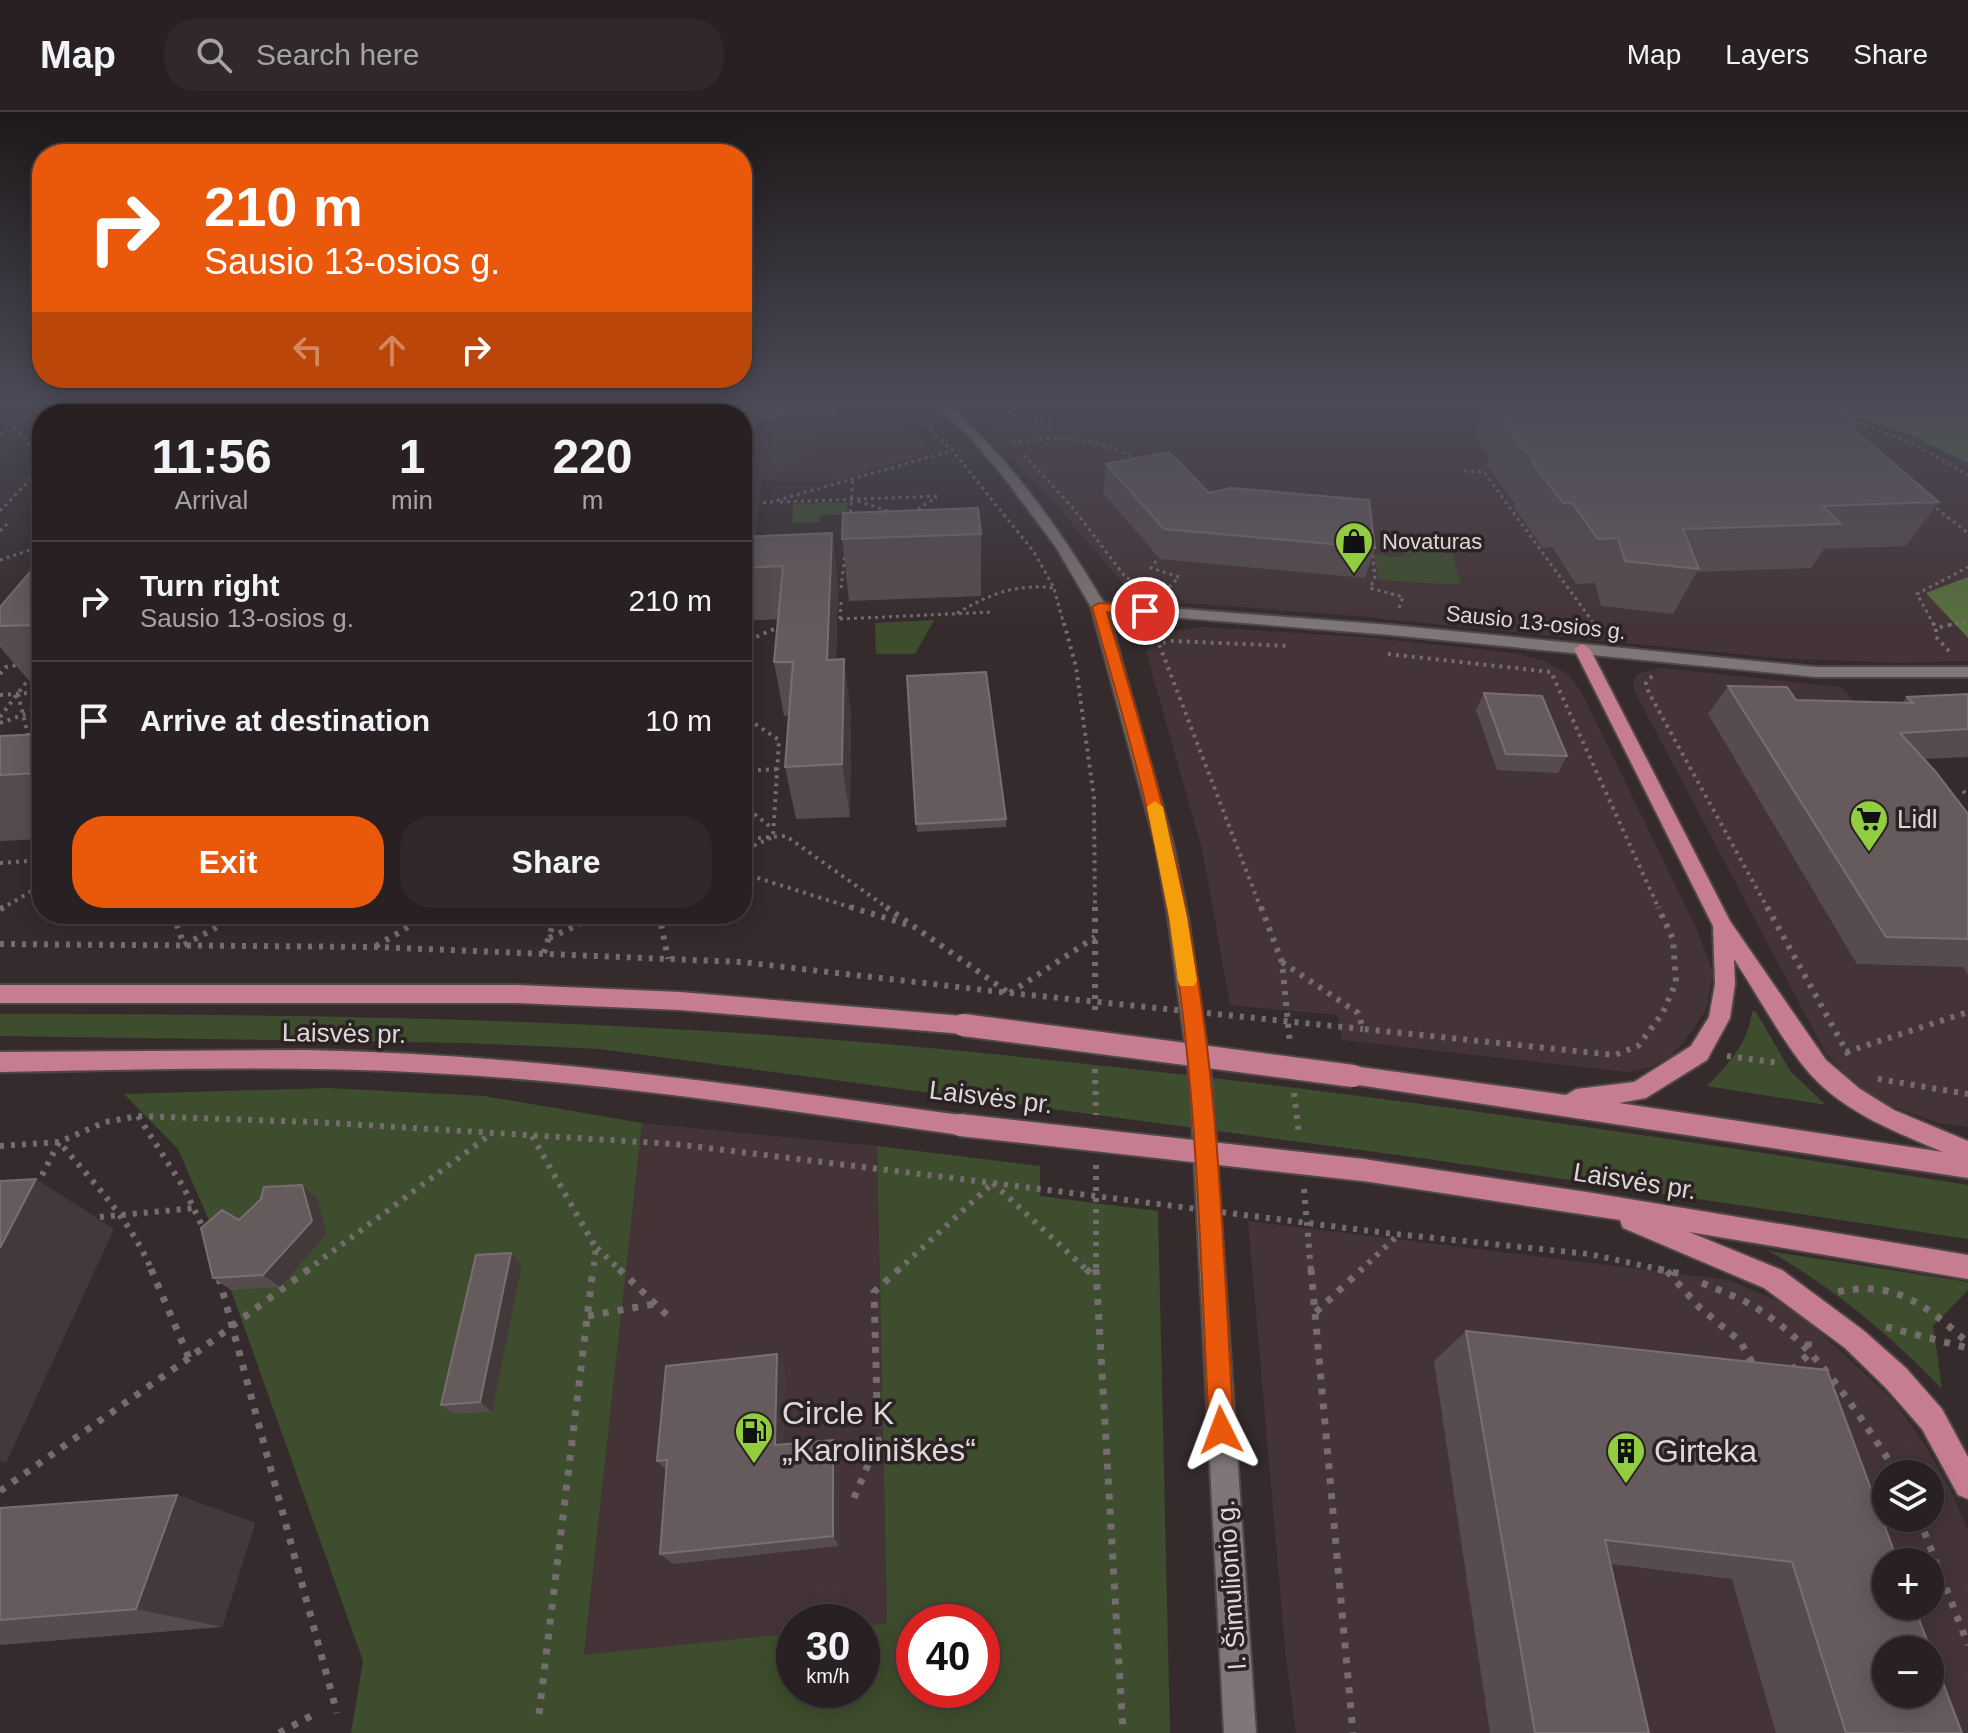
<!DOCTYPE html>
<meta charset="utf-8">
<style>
:root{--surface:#282022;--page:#30282a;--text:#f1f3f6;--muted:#a5a3a5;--line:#443e40;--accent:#ea580c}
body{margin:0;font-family:Arial,sans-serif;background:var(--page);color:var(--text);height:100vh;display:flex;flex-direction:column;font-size:30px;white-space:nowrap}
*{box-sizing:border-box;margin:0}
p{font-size:26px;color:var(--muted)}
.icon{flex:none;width:44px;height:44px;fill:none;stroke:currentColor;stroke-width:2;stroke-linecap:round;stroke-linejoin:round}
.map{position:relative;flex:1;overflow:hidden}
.panel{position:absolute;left:32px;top:292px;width:720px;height:520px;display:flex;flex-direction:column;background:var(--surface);border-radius:32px;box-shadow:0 4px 20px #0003,0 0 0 2px var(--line)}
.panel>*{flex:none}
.guide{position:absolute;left:32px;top:32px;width:720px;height:244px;border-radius:32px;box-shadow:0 4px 20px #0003,0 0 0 2px var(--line);background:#ea580c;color:#fff;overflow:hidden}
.controls{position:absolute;left:1872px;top:1348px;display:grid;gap:16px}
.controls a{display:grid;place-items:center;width:72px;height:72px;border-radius:50%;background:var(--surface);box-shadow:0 4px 20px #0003,0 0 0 2px var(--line);font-size:40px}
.speed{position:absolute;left:776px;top:1492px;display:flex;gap:16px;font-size:40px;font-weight:700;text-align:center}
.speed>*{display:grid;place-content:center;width:104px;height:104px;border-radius:50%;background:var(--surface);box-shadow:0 4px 20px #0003,0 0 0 2px var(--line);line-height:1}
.speed small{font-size:20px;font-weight:400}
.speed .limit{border:12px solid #d22;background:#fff;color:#111}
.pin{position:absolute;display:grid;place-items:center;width:68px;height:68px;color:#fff;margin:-34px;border:4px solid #fff;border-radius:50%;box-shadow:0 2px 8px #0007}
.me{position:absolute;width:88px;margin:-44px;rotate:357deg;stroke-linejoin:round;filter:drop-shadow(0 0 6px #0008)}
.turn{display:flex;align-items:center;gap:28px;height:168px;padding:0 40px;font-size:36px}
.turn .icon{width:104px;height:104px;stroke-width:2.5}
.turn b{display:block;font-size:56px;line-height:68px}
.lanes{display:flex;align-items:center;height:76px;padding:0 40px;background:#0003;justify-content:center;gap:40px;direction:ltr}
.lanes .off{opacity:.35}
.eta{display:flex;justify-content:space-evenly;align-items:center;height:136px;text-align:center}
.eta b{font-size:48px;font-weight:700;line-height:56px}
.action{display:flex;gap:16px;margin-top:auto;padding:16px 40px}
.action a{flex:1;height:92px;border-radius:32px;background:var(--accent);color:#fff;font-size:32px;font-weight:700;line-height:92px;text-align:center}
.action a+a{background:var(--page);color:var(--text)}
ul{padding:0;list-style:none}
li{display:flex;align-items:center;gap:24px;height:120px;padding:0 40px;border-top:2px solid var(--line)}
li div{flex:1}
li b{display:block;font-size:30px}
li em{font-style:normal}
header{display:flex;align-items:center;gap:48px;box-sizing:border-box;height:112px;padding:0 40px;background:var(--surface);border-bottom:2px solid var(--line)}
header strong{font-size:38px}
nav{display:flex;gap:44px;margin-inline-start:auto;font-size:28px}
.search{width:560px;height:72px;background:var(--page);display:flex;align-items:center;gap:20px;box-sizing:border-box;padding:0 28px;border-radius:32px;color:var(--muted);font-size:30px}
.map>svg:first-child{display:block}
</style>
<header>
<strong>Map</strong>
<div class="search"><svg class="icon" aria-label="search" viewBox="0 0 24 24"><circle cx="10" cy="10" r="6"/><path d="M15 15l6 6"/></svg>Search here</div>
<nav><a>Map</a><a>Layers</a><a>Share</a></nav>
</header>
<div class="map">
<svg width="1968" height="1621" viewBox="0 0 1968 1621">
<rect width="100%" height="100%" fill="#352b2d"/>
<!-- built -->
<path fill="#443437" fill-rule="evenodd" d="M586 290H884L933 340 831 369H742V302H582Z
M1204 290H1815L1835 295 1913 324 1968 351V465L1927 482 1968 526V549L1896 551 1775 546 1355 504 1148 488 1128 477 1068 407 981 312 1209 305Z
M1201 515 1362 525 1515 541 1545 549 1569 563 1582 581 1697 818 1713 861 1706 898 1684 930 1669 945 1651 955 1627 960 1342 928 1338 903 1230 893 1203 741 1146 539 1157 525 1168 520Z
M1660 556 1841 575 1954 700 1968 699V1015L1938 1011 1886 992 1854 972 1825 940 1635 580 1633 571 1637 562Z
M642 1011 877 1034 887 1511 862 1514V1510H794V1521L584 1544Z
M1248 1109 1729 1168 1794 1196 1892 1287 1925 1333 1951 1378 1968 1419V1621H1296L1286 1546ZM1886 1362H1930V1406H1886ZM1886 1450H1930V1494H1886ZM1886 1538H1930V1582H1886Z"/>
<!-- green -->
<path fill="#3e4d2d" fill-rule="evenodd" d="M848 390 847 402 820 403V410L792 411 793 392Z
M1402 438 1452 441 1461 473 1379 468 1374 443 1403 445Z
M934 508 915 542H876L875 511Z
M1752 899 1756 900 1791 960 1826 993 1707 974C1728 953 1749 930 1752 899Z
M0 902C292 902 583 906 874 931 1240 963 1605 1015 1968 1073V1127L1421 1046 600 937 468 931 0 924Z
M328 976 484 984 642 1011 584 1543 794 1521V1578H862V1514L887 1511 877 1034 1040 1054V1084L1158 1099 1170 1621H351L363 1549 231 1178 218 1129 178 1037 124 982ZM914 1510H982V1578H914Z
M1769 1139 1968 1170V1178L1933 1214 1942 1277C1890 1223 1834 1176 1769 1139Z"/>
<!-- forest -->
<path fill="#58713d" d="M1815 290H1968V351L1913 324Z
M1968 465V526L1926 481Z"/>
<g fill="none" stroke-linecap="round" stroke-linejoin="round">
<defs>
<path id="minor" d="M932 290H945C1010 347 1060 417 1104 491L1391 513 1816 555H1968V565H1816L1391 523 1108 500 1173 731 1188 805 1212 970 1256 1621H1224L1190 970 1168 805 1155 731 1091 495 1056 435 1003 364 970 325Z"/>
<path id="major" d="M1582 532 1590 537 1730 809 1826 948 1860 977 1894 998 1968 1029V1066L1345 971 1342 964 1345 957 1353 954 1566 983 1576 977 1634 970 1691 934 1709 905 1715 872 1713 814 1574 537ZM1734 847C1757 882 1784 932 1810 962 1845 1001 1896 1020 1943 1040L1619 991 1646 986 1707 948 1730 906 1735 872Z
M0 873H517L680 880 963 904 971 907 974 913 971 919 963 922 680 898 517 891H0Z
M307 938C526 942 743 973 960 1003L968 1006 972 1013 968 1020 960 1023C784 998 608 970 430 961 287 953 143 958 0 960V940Z
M1363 1047 1587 1080 1968 1143V1167L1689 1120 1782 1158 1863 1218 1906 1256 1942 1297 1968 1345V1387L1958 1383 1922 1317 1886 1276 1845 1236 1764 1176 1623 1116 1620 1108 1363 1069 1355 1066 1351 1058 1355 1050Z"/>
</defs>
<!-- minor casing -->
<use href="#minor" stroke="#4e4748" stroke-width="4"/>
<!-- major casing -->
<use href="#major" stroke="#4e4748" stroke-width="4"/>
<!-- path-far3 -->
<path stroke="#746c6d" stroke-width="3" stroke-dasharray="3 4" stroke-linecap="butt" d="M119 290 136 301 318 294 373 302
M453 290 464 302
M899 290 952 338 1034 440 1054 476 1064 513
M974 290 1052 313
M216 296 230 290
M137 299 147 290
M0 300 42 347
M93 302 104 290
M312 302 321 290
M570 302 574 290
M1846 306 1916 333 1968 363
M0 322 55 290
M1012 331C1057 323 1098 325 1138 349
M1024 343 1073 396 1126 466 1158 476
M1464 359 1484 360 1595 513
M858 389 894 401
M780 390 938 384
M756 391 771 390 951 339
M1931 392 1968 421
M0 399 42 355
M912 401 937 385
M850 407 853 366
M0 419 9 410
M1372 436 1375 465 1370 476 1403 485 1399 496
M0 448 42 434
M1156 449 1151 456 1179 465 1166 478
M841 476 845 441
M957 501C988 483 1017 471 1053 476
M840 507 993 500
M840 507 841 490
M1934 513 1917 482 1968 455
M1949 513 1968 509"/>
<!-- path-far2 -->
<path stroke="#746c6d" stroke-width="4" stroke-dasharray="3 5" stroke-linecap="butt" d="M1064 511 1076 555 1094 686 1095 797
M1594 511 1598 517
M1933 511 1936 516
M749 528 783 513
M1949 539 1936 525V516L1958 511
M1388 542 1551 560 1659 797
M0 562 6 555 22 552
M1652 564 1646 571 1649 581 1768 797
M18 582 29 627
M0 583 42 580
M742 603 779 628 773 725 742 739
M0 605 31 564
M0 611 42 596
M742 659 777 657
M1963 679 1968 684
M742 692 772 716
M742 727 786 724 889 797
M0 751 42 748
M742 761 856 797
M1 797 42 773
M1261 797 1159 532 1172 529 1290 534"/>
<!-- path-far1 -->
<path stroke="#746c6d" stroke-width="6" stroke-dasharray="4 7" stroke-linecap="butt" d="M850 795 912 814
M886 795 1009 881
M1095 795V903
M1261 795 1282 850 1290 932
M1767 795 1849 944
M0 797 4 795
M173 802 184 833 241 802
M659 802 668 847
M549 826 602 802
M0 832 376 835 742 850 1010 881 1095 825
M376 834 415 811 484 802
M544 841 556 802
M1282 850 1358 901 1363 917 1615 943 1638 934 1662 902 1676 871 1673 827 1658 795
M1846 940 1968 900
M1727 944 1780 951
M1095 957 1096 1003
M1878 967 1968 982
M1294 981 1299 1023
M138 1004 184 1076 204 1118
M532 1024 596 1136 593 1159
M0 1034 59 1030 105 1010 138 1004 314 1010 675 1032 993 1071 1088 1159
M1096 1053V1159
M37 1073 59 1030C94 1071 131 1109 152 1159
M1304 1077 1311 1159
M89 1106 195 1096
M1386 1121 1589 1142 1668 1159
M597 1136 621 1159
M306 1159 491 1022
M897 1159 993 1071
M1360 1159 1398 1123"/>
<!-- path -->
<path stroke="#746c6d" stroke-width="7" stroke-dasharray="6 9" stroke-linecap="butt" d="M151 1157 189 1246 309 1157
M619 1157 668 1204
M1086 1157 1096 1166
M1096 1157 1123 1621
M1311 1157 1353 1621
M1658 1157 1686 1163
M1667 1159 1699 1195 1740 1229 1754 1254
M219 1166 337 1601
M1702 1171C1721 1179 1741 1186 1758 1197 1819 1235 1859 1304 1898 1362
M1838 1180C1896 1167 1928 1195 1968 1231
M1316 1200 1362 1157
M588 1204 654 1192
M1886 1215 1968 1236
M1792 1258 1809 1242 1808 1228
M0 1379 189 1246
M854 1386 878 1329 874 1180 899 1157
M1919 1406 1968 1533
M539 1602 593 1157
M279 1621 311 1604"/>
<!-- minor -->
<use href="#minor" fill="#807577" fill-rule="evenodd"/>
<!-- major -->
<use href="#major" fill="#c67d8f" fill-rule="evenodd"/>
<defs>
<path id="major-bridge" d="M963 913 1353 964
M960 1013 1363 1058"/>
</defs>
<!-- major-bridge casing -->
<use href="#major-bridge" stroke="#4e4748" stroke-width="26" stroke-linecap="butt"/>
<!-- path-bridge -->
<path stroke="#746c6d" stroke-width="6" stroke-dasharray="4 7" stroke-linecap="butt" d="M1010 881 1363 917
M993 1071 1386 1121"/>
<!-- major-bridge -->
<use href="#major-bridge" stroke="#c67d8f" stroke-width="22"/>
</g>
<!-- wall -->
<path fill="#564c4e" d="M151 290H198L193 296 156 297Z
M684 290H838V305L826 306 814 340 799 350 763 358 755 424 832 421 838 474 836 547 851 600 850 705 796 707 785 655 789 603 784 604 774 550 778 507 742 509V302Z
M1068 290H1138V296H1100L1087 300 1079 294 1075 295Z
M1486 290H1841L1847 295 1843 301 1858 312 1854 318 1939 390 1906 434 1824 437 1811 456 1697 460 1673 502 1601 494 1595 471 1576 472 1552 435 1543 436 1513 394 1515 392 1487 353 1490 346 1474 324Z
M1106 352 1209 381 1375 436 1365 466 1160 447 1103 381Z
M981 422V484L849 489 842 427Z
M42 446V578H37L0 535V495Z
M907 564 1006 707V715L917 720Z
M1728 574 1796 588 1902 591 1907 585 1968 582V645L1924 647 1968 702V862L1963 855 1857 852 1708 602Z
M1484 581 1567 644 1558 661 1497 658 1476 598Z
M42 622V727L0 729V624Z
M302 1073 317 1086 327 1122 280 1175 231 1178 213 1166 239 1108Z
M522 1153 492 1300 454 1302 441 1293Z
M1466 1219 1827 1258 1962 1621H1776L1732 1467 1611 1452 1649 1621H1490L1434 1249Z
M777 1242 785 1258 783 1332 838 1341 839 1434 673 1452 660 1442 667 1359 657 1349Z
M177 1383 255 1411 222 1515 0 1533V1396Z"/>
<!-- shaded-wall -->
<path fill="#43393b" d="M190 290H198L193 296Z
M808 290H824L826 306 814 340 799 350 763 358 752 456 742 441V402L755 308Z
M1088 290H1100V296L1087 300Z
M832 421 838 474 834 601 827 548Z
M42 506V520L36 513Z
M844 547 851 600 850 705 842 652Z
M36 1067 114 1117 6 1351 0 1349V1136Z
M302 1073 317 1086 327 1122 280 1175 263 1163Z
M511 1141 522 1153 492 1300 480 1290Z
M777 1242 785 1258 783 1346 775 1333Z
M833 1328 838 1341 839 1434 833 1424Z
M177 1383 255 1411 222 1515 136 1497Z"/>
<!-- building -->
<path fill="#655b5d" stroke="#786f70" stroke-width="2" fill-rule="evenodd" d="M684 290H808L792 300 755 308 742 402V302H681Z
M1496 290H1841L1847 295H1837L1858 312 1848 313 1939 390 1823 394 1841 412 1683 417 1699 457 1625 449 1618 426 1598 427 1572 391H1563L1532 350H1535L1503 310H1511Z
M1169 340 1209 381 1231 376 1369 388 1375 436 1164 417 1106 352Z
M978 396 981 422 842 427 843 401Z
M832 421 827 548 844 547 842 652 785 655 793 550H774L783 454 742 456V425Z
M42 446V506L36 513 0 514V495Z
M986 560 1006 707 916 712 907 564Z
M1728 574 1787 575 1796 588 1913 591 1907 585 1968 582V617L1900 621 1935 659 1968 702V827L1886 825Z
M1484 581 1542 584 1567 644 1506 642Z
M42 622V661L0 663V624Z
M36 1067 0 1136V1069Z
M302 1073 312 1109 263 1163 213 1166 201 1116 222 1098 239 1108 261 1087 264 1075Z
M511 1141 480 1290 441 1293 476 1143Z
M1466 1219 1827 1258 1898 1450H1886V1494H1914L1962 1621H1846L1792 1450 1605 1428 1649 1621H1535ZM1886 1538H1930V1582H1886Z
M777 1242 775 1333 833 1328V1424L660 1442 667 1348 657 1349 666 1254Z
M177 1383 136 1497 0 1508V1396Z"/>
<!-- sky -->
<linearGradient id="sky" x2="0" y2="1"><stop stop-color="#1d1819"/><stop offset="0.56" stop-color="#4b4a57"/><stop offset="1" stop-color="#4b4a57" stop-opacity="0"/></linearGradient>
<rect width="1968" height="517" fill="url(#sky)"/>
<!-- route -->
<path fill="#ea580c" stroke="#983908" stroke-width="2" d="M1099 491 1145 494 1152 499 1145 503 1107 500C1137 601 1168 701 1187 805 1220 973 1223 1147 1234 1318L1230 1327 1221 1331 1212 1327 1209 1318C1200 1147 1198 975 1169 806 1152 701 1121 598 1092 495Z"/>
<!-- slow -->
<path fill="#f59e0b" d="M1155 689 1163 695 1187 805 1197 869 1194 874H1180L1178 869 1169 805 1147 695Z"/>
<!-- icons -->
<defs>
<symbol id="shop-pin" viewBox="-11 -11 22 30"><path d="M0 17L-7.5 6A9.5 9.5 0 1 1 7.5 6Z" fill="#92cd3f" stroke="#2b2223"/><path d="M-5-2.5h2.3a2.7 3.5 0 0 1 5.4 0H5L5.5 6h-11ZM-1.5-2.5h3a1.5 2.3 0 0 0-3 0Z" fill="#111"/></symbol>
<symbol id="supermarket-pin" viewBox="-11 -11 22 30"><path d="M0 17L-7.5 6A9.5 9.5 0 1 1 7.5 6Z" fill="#92cd3f" stroke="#2b2223"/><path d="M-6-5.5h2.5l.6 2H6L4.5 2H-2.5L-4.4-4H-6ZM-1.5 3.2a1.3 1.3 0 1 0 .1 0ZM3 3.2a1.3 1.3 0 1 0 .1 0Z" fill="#111"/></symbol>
<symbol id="fuel-pin" viewBox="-11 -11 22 30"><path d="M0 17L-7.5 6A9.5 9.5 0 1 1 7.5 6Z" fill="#92cd3f" stroke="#2b2223"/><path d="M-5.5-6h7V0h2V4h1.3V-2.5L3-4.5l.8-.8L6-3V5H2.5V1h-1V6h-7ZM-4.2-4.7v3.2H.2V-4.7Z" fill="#111"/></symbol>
<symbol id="building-pin" viewBox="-11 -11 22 30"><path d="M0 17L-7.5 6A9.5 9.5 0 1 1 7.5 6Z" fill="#92cd3f" stroke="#2b2223"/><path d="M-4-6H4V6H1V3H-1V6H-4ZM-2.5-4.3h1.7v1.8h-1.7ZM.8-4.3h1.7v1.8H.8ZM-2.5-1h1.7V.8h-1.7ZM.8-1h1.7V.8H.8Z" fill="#111"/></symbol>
</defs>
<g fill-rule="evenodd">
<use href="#shop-pin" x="1332" y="407" width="44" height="60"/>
<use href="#supermarket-pin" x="1847" y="685" width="44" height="60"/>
<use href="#fuel-pin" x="732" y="1297" width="44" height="60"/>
<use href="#building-pin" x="1604" y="1317" width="44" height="60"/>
</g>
<g text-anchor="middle" stroke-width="7" stroke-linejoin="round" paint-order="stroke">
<!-- far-poi labels -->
<g font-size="22" fill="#ddd7d8" stroke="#2b2223" text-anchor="start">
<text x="1382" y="437">Novaturas</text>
</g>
<!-- far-street labels -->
<g font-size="22" fill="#ddd7d8" stroke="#2b2223">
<text transform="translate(1536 510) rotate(6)" y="8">Sausio 13-osios g.</text>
</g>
<!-- poi labels -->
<g font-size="26" fill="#ddd7d8" stroke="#2b2223" text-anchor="start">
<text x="1897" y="716">Lidl</text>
</g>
<!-- street labels -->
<g font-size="26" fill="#ddd7d8" stroke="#2b2223">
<text transform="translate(344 921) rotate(1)" y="9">Laisvės pr.</text>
<text transform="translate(991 985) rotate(7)" y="9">Laisvės pr.</text>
<text transform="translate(1635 1069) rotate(9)" y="9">Laisvės pr.</text>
<text transform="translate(1231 1473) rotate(-94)" y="9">I. Šimulionio g.</text>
</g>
<!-- near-poi labels -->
<g font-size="32" fill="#ddd7d8" stroke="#2b2223" text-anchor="start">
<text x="782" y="1312">Circle K<tspan x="782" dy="37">„Karoliniškės“</tspan></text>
<text x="1654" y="1350">Girteka</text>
</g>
</g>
</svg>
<div class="controls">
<a><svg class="icon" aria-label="layers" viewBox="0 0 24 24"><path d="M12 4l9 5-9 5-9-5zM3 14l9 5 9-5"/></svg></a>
<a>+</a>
<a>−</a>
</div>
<div class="speed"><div>30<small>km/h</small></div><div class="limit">40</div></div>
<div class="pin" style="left:1145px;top:499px;background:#d93025"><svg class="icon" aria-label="arrive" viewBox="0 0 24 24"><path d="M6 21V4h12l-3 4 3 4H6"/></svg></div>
<svg class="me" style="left:1221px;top:1318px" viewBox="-20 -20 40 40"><path d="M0-17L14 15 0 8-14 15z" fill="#ea580c" stroke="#fff" stroke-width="4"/></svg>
<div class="guide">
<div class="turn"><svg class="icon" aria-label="right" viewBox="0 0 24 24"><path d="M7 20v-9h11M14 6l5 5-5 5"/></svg><div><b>210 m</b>Sausio 13-osios g.</div></div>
<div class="lanes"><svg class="icon off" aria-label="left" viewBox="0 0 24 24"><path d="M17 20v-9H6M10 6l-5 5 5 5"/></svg><svg class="icon off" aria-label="ahead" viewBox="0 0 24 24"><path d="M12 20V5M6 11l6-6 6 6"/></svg><svg class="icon" aria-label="right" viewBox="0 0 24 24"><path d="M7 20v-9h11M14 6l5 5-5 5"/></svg></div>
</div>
<section class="panel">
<div class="eta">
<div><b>11:56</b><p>Arrival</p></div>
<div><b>1</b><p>min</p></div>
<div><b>220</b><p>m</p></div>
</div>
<ul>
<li><svg class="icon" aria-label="right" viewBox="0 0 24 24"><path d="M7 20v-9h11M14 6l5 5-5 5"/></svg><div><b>Turn right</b><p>Sausio 13-osios g.</p></div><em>210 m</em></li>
<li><svg class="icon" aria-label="arrive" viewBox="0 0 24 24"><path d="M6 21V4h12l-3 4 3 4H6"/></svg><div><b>Arrive at destination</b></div><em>10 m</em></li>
</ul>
<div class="action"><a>Exit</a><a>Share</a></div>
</section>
</div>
